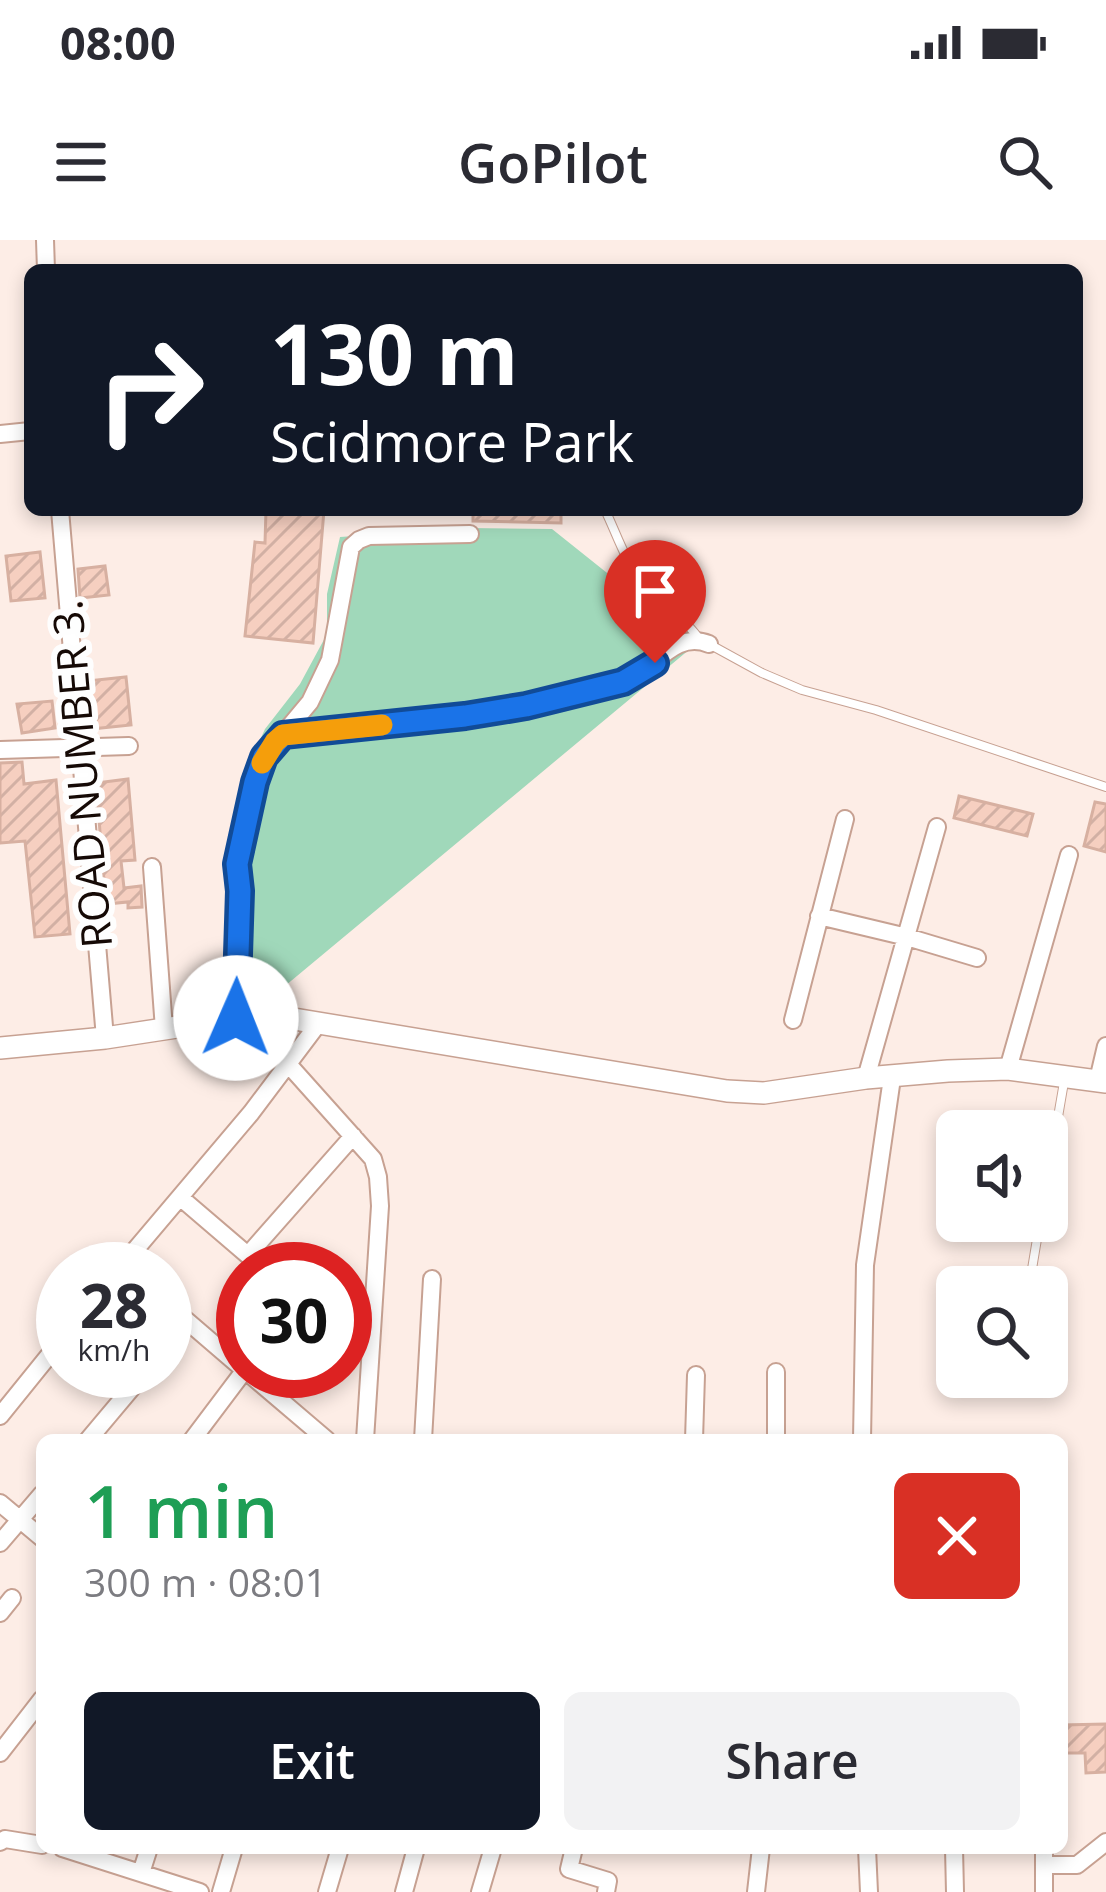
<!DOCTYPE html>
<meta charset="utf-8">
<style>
:root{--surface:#fff;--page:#f2f2f3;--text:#2b2b33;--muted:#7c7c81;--accent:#111827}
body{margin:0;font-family:"Open Sans",sans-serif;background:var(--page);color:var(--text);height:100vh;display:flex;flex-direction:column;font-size:45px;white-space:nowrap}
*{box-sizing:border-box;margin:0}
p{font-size:39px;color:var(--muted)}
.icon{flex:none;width:66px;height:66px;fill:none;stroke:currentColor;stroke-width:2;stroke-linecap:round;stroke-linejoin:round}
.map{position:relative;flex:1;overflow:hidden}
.drawer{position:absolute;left:36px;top:1194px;width:1032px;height:420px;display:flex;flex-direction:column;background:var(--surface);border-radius:18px;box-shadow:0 6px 18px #0003}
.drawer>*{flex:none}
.guide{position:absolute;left:24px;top:24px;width:1059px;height:252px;border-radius:18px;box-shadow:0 6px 18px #0003;background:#111827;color:#fff;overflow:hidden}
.controls{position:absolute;left:936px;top:870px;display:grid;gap:24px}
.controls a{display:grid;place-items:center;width:132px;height:132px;border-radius:18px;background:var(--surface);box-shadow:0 6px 18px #0003;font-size:60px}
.speed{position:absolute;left:36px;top:1002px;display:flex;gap:24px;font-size:60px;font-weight:700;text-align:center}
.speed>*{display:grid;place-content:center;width:156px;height:156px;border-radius:50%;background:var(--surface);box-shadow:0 6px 18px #0003;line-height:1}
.speed small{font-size:30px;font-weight:400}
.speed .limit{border:18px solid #d22;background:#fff;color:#111}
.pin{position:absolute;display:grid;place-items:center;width:102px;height:102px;color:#fff;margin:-123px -51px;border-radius:50% 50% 50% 0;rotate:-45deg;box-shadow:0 0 12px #0007}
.pin .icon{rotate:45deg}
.me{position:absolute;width:132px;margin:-66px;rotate:1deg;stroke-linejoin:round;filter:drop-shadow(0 0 9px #0008)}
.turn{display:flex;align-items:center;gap:42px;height:252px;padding:0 48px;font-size:54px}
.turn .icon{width:156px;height:156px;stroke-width:2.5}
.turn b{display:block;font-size:84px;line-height:102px}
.round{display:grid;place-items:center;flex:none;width:126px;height:126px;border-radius:18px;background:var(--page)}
.headline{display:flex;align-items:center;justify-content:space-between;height:204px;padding:0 48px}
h1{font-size:72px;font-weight:600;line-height:90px;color:#1e9e55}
.cta{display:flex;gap:24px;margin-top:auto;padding:24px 48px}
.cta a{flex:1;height:138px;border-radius:18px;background:var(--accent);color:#fff;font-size:48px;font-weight:600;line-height:138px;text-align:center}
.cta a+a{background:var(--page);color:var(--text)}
.status{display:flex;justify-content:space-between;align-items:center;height:84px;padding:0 60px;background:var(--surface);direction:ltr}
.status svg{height:33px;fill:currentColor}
header{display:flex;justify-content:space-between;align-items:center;height:156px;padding:0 48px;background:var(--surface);font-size:54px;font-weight:600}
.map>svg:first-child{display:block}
</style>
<div class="status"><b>08:00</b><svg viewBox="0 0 49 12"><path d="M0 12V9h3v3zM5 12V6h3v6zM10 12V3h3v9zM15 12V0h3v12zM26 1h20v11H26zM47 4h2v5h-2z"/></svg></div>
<header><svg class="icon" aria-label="menu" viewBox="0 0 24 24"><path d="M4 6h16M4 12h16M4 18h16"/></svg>GoPilot<svg class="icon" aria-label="search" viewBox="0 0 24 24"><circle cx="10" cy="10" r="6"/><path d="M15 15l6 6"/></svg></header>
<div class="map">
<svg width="1106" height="1652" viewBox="0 0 1106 1652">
<defs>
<pattern id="building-hatch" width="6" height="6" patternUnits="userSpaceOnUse" patternTransform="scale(3)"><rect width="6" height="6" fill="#f6cfc0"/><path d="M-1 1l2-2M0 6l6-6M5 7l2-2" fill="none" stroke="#d2b0a4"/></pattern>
</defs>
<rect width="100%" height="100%" fill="#fdede6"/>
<!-- park -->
<path fill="#a0d8ba" d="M468 288 552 289 696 404 250 775 228 738 238 667 227 619 249 524 265 489 300 444 327 394V354L340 297Z"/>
<!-- building -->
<path fill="url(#building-hatch)" stroke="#d7b0a1" stroke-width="3" d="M266 270H324L313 403 245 396 255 302 265 303Z
M473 270H561V283L473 281Z
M40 312 45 358 11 361 6 316Z
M105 326 109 355 80 358 78 329Z
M126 437 131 485 91 489 87 441Z
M52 461 55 488 22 493 17 464Z
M22 522 24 544 56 540 70 694 35 697 25 601 0 603V523Z
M128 539 135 620 121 621 124 648 141 646 142 667 128 668V662L106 664 96 543Z
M959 556 1033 574 1027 596 954 578Z
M1095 562 1106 564V612L1084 606Z
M1106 1484V1532L1086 1533 1085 1513H1062V1485Z"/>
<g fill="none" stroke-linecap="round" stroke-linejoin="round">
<defs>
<path id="service" d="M605 270C616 292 624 319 640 338 659 360 683 376 700 400
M709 404 762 433 802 450 876 470 1106 547
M1047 941 1064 842
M1029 1047 1040 981"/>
<path id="minor" d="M45 0 46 30
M0 194 30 191
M60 270 105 798
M283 495C363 487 443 482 522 467 537 464 552 459 567 455 584 450 603 447 621 443 653 434 672 389 709 404
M0 510 129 506
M152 627 164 789
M819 676 907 697 977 718
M236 778 240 651 237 624 255 542 264 517 310 462 330 420 351 307 359 300 369 296 470 294
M793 780 845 579
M288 824 373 919 378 937 380 966 365 1200
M1008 829 1069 615
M866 838 937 587
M1098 840 1106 806
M181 958 264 1029
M248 1015 353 896
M119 1029 251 873 318 784
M165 1062 243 1129
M165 1109 188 1082
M246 1131 327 1200
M0 1176 63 1098
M88 1200 146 1131
M192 1200 244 1131
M423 1200 432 1039
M694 1200 696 1135
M776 1200V1132
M862 1200 865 1025 892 838
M0 1263 42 1298
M0 1303 42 1254
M0 1373 12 1358
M0 1513 42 1459
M0 1602 5 1599 42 1605
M62 1608 200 1652
M574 1608 569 1629 608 1641 606 1652
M867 1608 869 1652
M954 1608 955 1652
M1044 1608V1652
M1044 1625H1077L1106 1602
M141 1633 149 1608
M221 1652 234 1608
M327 1652 340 1608
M404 1652 416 1608
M480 1652 493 1608
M756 1652 761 1608"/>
<path id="tertiary" d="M0 808 105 798 236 778 282 777 727 851 764 853 866 838 948 831 1008 829 1106 842"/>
</defs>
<!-- service casing -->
<use href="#service" stroke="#c7a192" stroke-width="10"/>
<!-- minor casing -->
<use href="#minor" stroke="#c7a192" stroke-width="20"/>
<!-- tertiary casing -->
<use href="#tertiary" stroke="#c7a192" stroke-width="24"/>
<!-- service -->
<use href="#service" stroke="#fff" stroke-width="8"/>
<!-- minor -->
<use href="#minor" stroke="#fff" stroke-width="16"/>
<!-- tertiary -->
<use href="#tertiary" stroke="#fff" stroke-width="21"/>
</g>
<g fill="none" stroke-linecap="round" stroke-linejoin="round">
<defs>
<path id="route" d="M236 778 240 651 237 624 255 542 264 517 283 495 465 476 526 466 623 442 655 423"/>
</defs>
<!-- route casing -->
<use href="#route" stroke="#114b97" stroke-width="30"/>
<!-- route -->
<use href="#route" stroke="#1a73e8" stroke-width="21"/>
<!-- slow -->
<path stroke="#f59e0b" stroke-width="21" d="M262 523 275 502 283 495 382 485"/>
</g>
<g text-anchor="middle" stroke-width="12" stroke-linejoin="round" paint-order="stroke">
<!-- street labels -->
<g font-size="42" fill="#150905" stroke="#fefefe">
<text transform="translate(82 534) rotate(-95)" y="15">ROAD NUMBER 3.</text>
</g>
</g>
</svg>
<div class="controls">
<a><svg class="icon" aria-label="sound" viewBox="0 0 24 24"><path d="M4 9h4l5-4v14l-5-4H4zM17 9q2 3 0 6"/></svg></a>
<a><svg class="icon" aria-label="search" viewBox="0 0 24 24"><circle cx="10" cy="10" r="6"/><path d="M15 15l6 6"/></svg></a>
</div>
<div class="speed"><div>28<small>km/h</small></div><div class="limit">30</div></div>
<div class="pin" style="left:655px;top:423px;background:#d93025"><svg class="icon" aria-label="arrive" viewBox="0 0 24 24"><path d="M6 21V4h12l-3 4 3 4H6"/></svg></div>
<svg class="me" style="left:236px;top:778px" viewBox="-20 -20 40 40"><circle r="19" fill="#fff"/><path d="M0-13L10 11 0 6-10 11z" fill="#1a73e8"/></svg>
<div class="guide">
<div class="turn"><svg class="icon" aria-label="right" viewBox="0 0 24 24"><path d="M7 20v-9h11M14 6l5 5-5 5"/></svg><div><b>130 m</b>Scidmore Park</div></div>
</div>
<section class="drawer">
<div class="headline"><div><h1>1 min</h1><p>300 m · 08:01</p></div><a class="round" style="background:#d93025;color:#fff"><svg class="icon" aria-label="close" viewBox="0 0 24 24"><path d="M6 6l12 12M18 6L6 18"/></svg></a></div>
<div class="cta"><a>Exit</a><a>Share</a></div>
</section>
</div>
